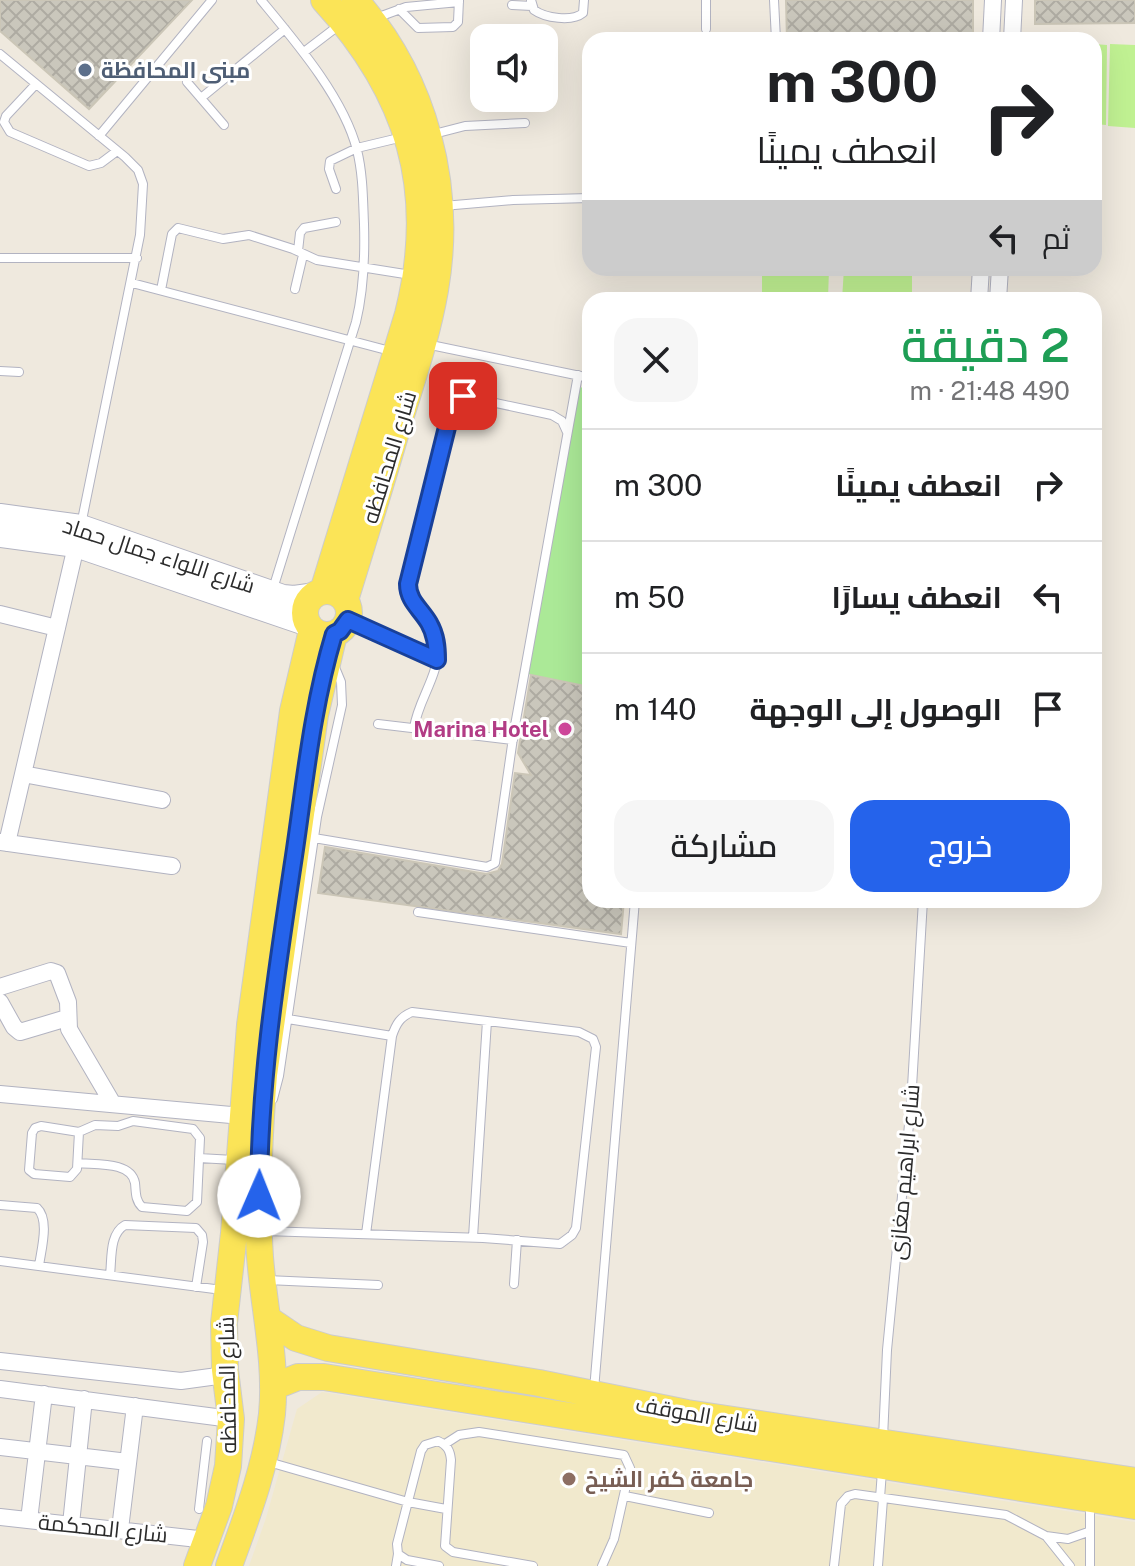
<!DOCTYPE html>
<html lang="ar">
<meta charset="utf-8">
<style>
:root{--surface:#fff;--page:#f6f6f6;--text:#202124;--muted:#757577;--line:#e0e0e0;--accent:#2563eb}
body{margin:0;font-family:"Public Sans",Cairo,sans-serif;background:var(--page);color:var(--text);direction:rtl;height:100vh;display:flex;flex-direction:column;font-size:30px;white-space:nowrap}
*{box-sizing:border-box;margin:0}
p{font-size:26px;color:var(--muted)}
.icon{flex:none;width:44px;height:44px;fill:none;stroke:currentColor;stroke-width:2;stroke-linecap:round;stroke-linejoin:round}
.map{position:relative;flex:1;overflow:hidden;direction:ltr}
.sheet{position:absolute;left:582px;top:292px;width:520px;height:616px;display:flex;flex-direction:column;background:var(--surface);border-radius:24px;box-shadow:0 8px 32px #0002;direction:rtl}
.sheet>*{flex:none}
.banner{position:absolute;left:582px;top:32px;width:520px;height:244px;border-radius:24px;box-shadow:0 8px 32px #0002;direction:rtl;background:#fff;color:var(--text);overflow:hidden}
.fabs{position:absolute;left:470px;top:24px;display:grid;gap:16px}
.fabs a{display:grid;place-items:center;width:88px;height:88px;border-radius:16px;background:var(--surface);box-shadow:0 8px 32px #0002;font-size:40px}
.pin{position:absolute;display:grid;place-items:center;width:68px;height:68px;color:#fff;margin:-34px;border-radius:16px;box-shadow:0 4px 12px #0006}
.me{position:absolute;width:88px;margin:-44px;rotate:1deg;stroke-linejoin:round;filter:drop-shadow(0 0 6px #0008)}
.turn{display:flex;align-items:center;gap:28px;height:168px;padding:0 32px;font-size:36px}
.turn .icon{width:104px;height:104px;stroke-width:2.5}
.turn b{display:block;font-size:56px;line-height:68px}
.then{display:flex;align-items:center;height:76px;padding:0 32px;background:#0003;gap:16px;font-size:30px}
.round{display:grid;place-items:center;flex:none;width:84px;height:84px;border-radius:24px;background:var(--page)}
.summary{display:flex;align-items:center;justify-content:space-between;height:136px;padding:0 32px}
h1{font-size:48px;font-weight:600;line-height:60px;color:#1e9e55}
.cta{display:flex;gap:16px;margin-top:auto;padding:16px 32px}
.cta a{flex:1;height:92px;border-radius:24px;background:var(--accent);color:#fff;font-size:32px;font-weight:600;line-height:92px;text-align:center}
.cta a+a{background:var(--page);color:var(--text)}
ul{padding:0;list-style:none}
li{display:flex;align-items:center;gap:24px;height:112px;padding:0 32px;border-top:2px solid var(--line)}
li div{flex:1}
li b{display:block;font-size:30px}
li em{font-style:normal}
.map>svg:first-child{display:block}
</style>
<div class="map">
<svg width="1135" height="1566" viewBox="0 0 1135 1566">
<defs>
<pattern id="building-cross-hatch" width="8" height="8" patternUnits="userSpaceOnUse" patternTransform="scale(2)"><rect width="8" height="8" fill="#cac7bc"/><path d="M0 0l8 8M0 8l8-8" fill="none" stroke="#aeaba2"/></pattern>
</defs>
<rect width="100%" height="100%" fill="#efe9de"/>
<!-- education -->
<path fill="#f1e9cd" d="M322 1392 1135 1522V1566H249L266 1518 297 1409Z"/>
<!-- park -->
<path fill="#abe997" d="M579 387 590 389V687L528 674Z"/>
<!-- pitch -->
<path fill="#c0f192" d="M1094 44 1107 45 1106 125 1094 124Z
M1110 44 1135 45V128L1108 126Z
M762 268H829L828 300H762Z
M844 268H912V300H842Z"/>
<!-- building -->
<path fill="url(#building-cross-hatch)" stroke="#cbc6b7" stroke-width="2" d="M0 0H192L89 109 0 31Z
M786 0H973V40H787Z
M1035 0H1135V23L1035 24Z
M531 675 590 687V900H624L621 934 318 893 325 847 486 874 498 871 502 864 515 773 531 775 518 753Z"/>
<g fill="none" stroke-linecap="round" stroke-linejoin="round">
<defs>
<path id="lane" d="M261 0C295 41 344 98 357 150 363 174 363 200 364 224 365 258 364 289 356 322L272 592
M531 0 534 10C545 18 572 22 583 13L584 0
M706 0V29
M774 0 776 40
M512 5 532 6
M399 9 418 28 453 27 458 22 459 0
M376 18 406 7 459 2
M304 52 338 26
M0 54 125 157 138 170 143 184 140 235 81 525
M187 82 224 125
M36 84 6 116 4 122 10 132 89 166 101 163 117 151
M201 98 285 29
M430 135 465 126 525 123
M99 136 212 0
M336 189 329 169 330 161 357 148 403 137
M443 206 513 200 590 198
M298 251 300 233 304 228 336 222
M0 258H137
M132 283 394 352
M295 289 303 255
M161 290 172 234 178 228 223 239 249 235 293 249 317 260 411 275
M426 344 590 378
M0 371 19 372
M348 620 437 660
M378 724 513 740
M414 728C418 699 441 674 437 645 433 621 407 606 408 584L453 403 463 396 552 415 562 421 567 432
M314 838 487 867 495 863 514 731 578 375
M418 912 631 943
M288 1019 392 1036
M273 1099 279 1076 317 817 342 705 341 682 334 665
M41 1126 79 1132 77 1169 70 1177 34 1174 29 1170 32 1133 35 1128Z
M199 1158 234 1160
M78 1163C95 1165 131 1161 135 1183 136 1192 135 1200 142 1207L187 1211 197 1202 200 1138 193 1129 133 1121 118 1126 95 1125 79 1132
M0 1205 37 1208C50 1220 41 1250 39 1266
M264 1231 483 1238 560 1244 572 1235 576 1228 596 1047 593 1039 579 1032 412 1012C400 1017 396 1024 392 1036L366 1234
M473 1237 487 1021
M0 1261 222 1290
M110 1275C112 1259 109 1234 125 1225L196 1228 202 1235 203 1242 196 1287
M267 1280 378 1285
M514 1284 517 1240
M594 1390 635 900
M883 1438 887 1350 911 1104 923 900
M445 1444 459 1435 479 1432 624 1455 630 1468 614 1539 602 1566
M265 1461 408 1502 446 1509
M625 1496 709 1513
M880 1498 882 1471
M1090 1503V1566
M199 1509 207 1441
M1046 1536 1068 1539 1088 1532
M396 1566 398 1554
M439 1566 407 1560 398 1554 397 1544 421 1451 425 1445 438 1441C447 1445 450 1450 451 1460L445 1546 453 1552 533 1566
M834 1566 841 1504 848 1496 855 1494 1006 1515 1046 1536 1070 1566
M878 1566 883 1499"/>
<path id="street" d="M991 40 993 0
M1012 40 1014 0
M979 300 981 268
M998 300 1000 268
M0 614 57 628
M23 774 162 800
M0 842 172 866
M7 843 76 546
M0 987 51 971 57 973 68 1002 69 1029 113 1104
M0 1002 14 1027 20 1032 67 1018
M0 1094 242 1116
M0 1361 181 1381 225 1375
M0 1389 231 1419
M0 1447 128 1462
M0 1517 207 1540
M29 1520 44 1394
M71 1524 84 1399
M120 1529 135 1406"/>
<path id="secondary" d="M0 515 81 526 283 596 294 597 316 594
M0 536 76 546 308 625"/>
<path id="primary" d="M305 613a22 22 0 1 1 44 0a22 22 0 1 1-44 0Z
M323 591 408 314C439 190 409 93 324 0
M345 600C363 542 381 484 398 425 412 380 427 336 435 290 453 187 425 78 355 0
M268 1319 296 1338 328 1348 539 1383 687 1413 1135 1481
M273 1387 298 1377H324L1135 1506
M197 1566 219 1506 228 1466 231 1419 225 1370 224 1323 234 1233 250 1025 293 711 312 630
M229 1566C247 1516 266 1467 272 1414 277 1361 264 1310 260 1257 256 1196 259 1135 264 1075L315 715 334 634"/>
</defs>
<!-- lane casing -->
<use href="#lane" stroke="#b2b3c1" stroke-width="10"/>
<!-- street casing -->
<use href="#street" stroke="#b2b3c1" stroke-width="18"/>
<!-- secondary casing -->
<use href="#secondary" stroke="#b2b3c1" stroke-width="24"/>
<!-- primary casing -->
<use href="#primary" stroke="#ccc" stroke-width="28"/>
<!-- lane -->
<use href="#lane" stroke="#fff" stroke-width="8"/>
<!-- street -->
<use href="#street" stroke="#fff" stroke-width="16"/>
<!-- secondary -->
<use href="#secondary" stroke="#fff" stroke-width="22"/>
<!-- primary -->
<use href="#primary" stroke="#fbe457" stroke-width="26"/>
</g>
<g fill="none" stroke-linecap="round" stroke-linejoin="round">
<defs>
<path id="route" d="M259 1196C259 1081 277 969 294 856 305 782 312 707 334 634L340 631 348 620 437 660C437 647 436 635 429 623 421 609 408 601 408 584L453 403 463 396"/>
</defs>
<!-- route casing -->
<use href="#route" stroke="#184099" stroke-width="20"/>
<!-- route -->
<use href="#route" stroke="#2563eb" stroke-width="14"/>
</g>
<!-- markers -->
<circle fill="#5c6f8a" stroke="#fff" stroke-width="3" cx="85" cy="70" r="8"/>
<circle fill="#d1479c" stroke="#fff" stroke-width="3" cx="565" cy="729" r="8"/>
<circle fill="#8d6e63" stroke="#fff" stroke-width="3" cx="569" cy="1479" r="8"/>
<g text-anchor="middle" stroke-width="6" stroke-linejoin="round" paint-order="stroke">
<!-- service labels -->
<g font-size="22" font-weight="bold" fill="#4e5e75" stroke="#fff" text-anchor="start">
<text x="101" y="78">مبنى المحافظة</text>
</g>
<!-- street labels -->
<g font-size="22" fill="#2c2c2c" stroke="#fff">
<text transform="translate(389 457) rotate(-73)" y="8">شارع المحافظه</text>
<text transform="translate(159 555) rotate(18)" y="8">شارع اللواء جمال حماد</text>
<text transform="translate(904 1172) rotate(-85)" y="8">شارع ابراهيم مغازى</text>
<text transform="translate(227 1385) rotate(-91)" y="8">شارع المحافظه</text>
<text transform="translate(697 1414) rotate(10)" y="8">شارع الموقف</text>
<text transform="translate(103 1528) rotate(6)" y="8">شارع المحكمة</text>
</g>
<!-- hotel labels -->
<g font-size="22" font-weight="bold" fill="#b23c85" stroke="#fff" text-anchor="end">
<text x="549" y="737">Marina Hotel</text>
</g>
<!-- education labels -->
<g font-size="22" font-weight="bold" fill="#785e54" stroke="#fff" text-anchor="start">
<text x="585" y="1487">جامعة كفر الشيخ</text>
</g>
</g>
</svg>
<div class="fabs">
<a><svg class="icon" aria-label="sound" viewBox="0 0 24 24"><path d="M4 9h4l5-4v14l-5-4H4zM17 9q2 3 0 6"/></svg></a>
</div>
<div class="pin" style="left:463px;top:396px;background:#d93025"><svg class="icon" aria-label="arrive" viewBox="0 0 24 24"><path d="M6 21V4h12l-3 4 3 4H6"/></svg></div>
<svg class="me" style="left:259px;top:1196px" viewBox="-20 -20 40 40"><circle r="19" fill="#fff"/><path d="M0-13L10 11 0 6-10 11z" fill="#2563eb"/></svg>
<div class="banner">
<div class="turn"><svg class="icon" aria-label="right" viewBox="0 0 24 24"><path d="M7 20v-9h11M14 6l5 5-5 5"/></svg><div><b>300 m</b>انعطف يمينًا</div></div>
<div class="then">ثم<svg class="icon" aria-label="left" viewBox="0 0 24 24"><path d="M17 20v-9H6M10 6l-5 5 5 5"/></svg></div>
</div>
<section class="sheet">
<div class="summary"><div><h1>2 دقيقة</h1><p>490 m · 21:48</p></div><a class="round"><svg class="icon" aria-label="close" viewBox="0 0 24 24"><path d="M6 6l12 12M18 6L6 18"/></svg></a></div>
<ul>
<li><svg class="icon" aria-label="right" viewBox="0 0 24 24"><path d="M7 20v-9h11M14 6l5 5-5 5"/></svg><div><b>انعطف يمينًا</b></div><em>300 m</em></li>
<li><svg class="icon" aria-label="left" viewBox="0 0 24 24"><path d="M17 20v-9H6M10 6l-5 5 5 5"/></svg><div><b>انعطف يسارًا</b></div><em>50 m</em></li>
<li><svg class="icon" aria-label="arrive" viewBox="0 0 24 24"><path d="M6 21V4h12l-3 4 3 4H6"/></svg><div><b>الوصول إلى الوجهة</b></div><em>140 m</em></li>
</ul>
<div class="cta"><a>خروج</a><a>مشاركة</a></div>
</section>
</div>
